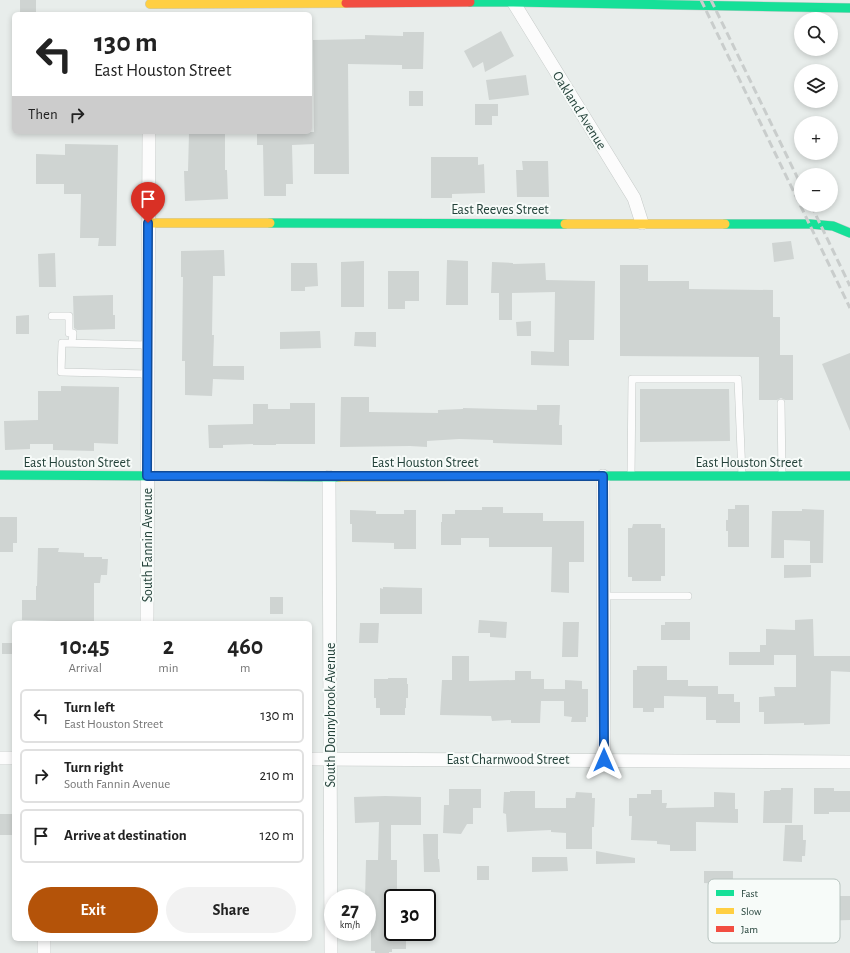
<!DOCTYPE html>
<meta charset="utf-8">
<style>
:root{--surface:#fff;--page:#f2f2f2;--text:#222;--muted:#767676;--line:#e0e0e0;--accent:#b45309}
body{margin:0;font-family:"Alegreya Sans",sans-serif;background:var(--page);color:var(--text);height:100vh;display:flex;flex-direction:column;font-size:15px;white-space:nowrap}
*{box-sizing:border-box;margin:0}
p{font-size:13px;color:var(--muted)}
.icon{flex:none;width:22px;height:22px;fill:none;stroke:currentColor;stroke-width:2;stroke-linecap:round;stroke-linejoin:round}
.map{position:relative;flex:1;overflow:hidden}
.drawer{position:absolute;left:12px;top:621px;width:300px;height:320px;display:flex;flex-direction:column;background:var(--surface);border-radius:6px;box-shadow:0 2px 6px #0003}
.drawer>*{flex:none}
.top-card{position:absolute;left:12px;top:12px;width:300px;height:122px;border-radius:6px;box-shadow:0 2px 6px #0003;background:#fff;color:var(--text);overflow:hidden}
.tools{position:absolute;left:794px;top:12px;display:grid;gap:8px}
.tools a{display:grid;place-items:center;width:44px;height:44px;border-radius:50%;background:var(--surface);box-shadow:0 2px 6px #0003;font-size:20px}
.speed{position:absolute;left:324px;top:889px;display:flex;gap:8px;font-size:20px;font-weight:700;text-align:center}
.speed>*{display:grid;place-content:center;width:52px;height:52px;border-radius:50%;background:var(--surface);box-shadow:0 2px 6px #0003;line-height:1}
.speed small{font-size:10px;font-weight:400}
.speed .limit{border:2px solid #111;border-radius:6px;background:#fff;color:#111}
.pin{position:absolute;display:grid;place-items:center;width:34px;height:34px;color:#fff;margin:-41px -17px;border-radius:50% 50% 50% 0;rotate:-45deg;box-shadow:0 0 4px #0007}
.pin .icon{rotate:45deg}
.me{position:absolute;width:44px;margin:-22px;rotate:0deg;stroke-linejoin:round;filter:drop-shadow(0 0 3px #0008)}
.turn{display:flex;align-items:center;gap:14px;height:84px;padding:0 16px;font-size:18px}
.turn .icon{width:52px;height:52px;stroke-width:2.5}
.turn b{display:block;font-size:28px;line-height:34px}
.then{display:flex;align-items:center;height:38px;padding:0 16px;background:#0003;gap:8px;font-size:15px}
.eta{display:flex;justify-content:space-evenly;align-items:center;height:68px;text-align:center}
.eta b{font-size:24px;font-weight:600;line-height:28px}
.cta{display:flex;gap:8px;margin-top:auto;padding:8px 16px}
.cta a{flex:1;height:46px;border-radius:24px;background:var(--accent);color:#fff;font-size:16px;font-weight:600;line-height:46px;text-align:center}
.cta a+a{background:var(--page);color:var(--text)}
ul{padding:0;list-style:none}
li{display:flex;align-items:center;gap:12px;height:54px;margin:0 8px 6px;padding:0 8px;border:2px solid var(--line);border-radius:6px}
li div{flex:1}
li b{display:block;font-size:15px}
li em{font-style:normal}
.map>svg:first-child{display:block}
</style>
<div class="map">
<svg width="850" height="953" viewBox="0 0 850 953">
<rect width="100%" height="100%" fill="#e8edeb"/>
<!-- building -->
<path fill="#cfd4d2" d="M20 0H36V14H20Z
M501 31 514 56 485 72 483 62 473 68 464 51Z
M403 32H424L423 69H402V65L348 64 349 174H314V144L292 145 293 184H286V196H264L263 145H257V132H314L313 40 365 39V35L403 36Z
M526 75 529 95 489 100 486 80Z
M409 91H423V106H409Z
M475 104H498V116H492V125H475Z
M189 133 225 134V170H227L228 199 185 201 184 171H188Z
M65 144 118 145 116 246H98L99 238H80L81 194H64V184H36V154L65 155Z
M431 157H478V165L484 164 485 193 452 194V198H431Z
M522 161H548L549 197H517L516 170H523Z
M791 241 794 259 774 262 772 243Z
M224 250 225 276H213L212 335H214L213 366H244V380L213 379 212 396 185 395V361H182L183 277H181V251Z
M55 253 56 287H39L38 254Z
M447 260 468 261V305H446Z
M364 261V307H341V262Z
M492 262 513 263V264L545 263 546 280 595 281 594 340H569V366L531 365V351L554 352 555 292 512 293V320H499V293H491Z
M291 263H317L318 286 305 287V291H291Z
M620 265H648V281H689V289L773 290V317H780V355H793V400H785L781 398 777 400H759V357L620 356Z
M388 271H419V301H405V309H388Z
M113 295V315H115V329L77 330 74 328 73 296Z
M29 315V334H16V316Z
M531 321V336H517L516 322Z
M320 331 321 348 280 349V332Z
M355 332H376V347L354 346Z
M850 353V431L822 364Z
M61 386 119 387 118 444 94 443V451L53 450V444H30V449L5 450 4 421 38 420V391H61Z
M640 389H729L730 441 640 442Z
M341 397H369V412L438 413V410L463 409V408L537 410V405H560L559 425H562V445L493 443V440L459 439 427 441V447L410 446 340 447Z
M290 403H315V444H276V445H253V444L223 445V448H209L208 425 253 424V404H268V409H290Z
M735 505H749V547H728V531H726V520H728V509H735Z
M482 507H503V513H543V521H584V562H569V593L551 592 552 547H489V538H461V545H441V522H442V514H455V510H482Z
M802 509 824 510 823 563H810V541L784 540V558H771L772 511H802Z
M350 510 376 511V514H404V510H416V549H394V543L352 542V524H350Z
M0 517H17V543H13V552H0Z
M633 524H661V528H665V576H661V581H632V577H628V528H632Z
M38 548H59L58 552 84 553V557H102V559H108L107 575H101L100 583H94V623H57V621L22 620V600H36V586H37Z
M784 565H811V577L784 578Z
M383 587 422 588V614H380V588L383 589Z
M270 597H283V614H270Z
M813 619 814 656H850V672L831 671 830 724 804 725V723L764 724V712H759V697L775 696 774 687H796V655H774V665H729V652H760V645H766V629L795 630V620Z
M479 620 507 622 506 638 490 637V633H478Z
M563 622H579L578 657H562Z
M665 622H690V640H661V625H665Z
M360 623H379L378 643H359Z
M2 643H14V654H2Z
M452 656H469V681L515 680V671H531V679H544V689H565V680L582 681V689H588V717H586V722H571L572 717 564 716V701H541L540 723H511V720L492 721 491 716 440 715 442 680H452Z
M637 666H667V680H688V686H718V694H734V702H740V723H716V720H706V697L664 696V708H654V712H643V708H633V670H637Z
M388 678H407V684H408V698H406V708H405V715H380V708H376V698H374V679H388Z
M781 788H793L792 823H763L764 791H770V790H781Z
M814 788H834V791H850V812H829V814H814Z
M449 789H481V808H473V824H467L461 834 443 833 444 805H449Z
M651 790H662V803H667L666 808 714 807V792L735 793V809H738V823L696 822V851H670V845L657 844V841L631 840 632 816H629V798H637V794H651Z
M510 791H535V808H566V798H575L576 792 592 793V798H595L594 827H592V849H566V833L551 832V830L507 832 506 814 503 813 504 792H510Z
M385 796 421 797V825H391V860H397V898H393V932H406V949H392V952H389V953H375V951H371V915H367V898H365L366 860H378L379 822 355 823 354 797Z
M0 814H14V835H0Z
M785 825H803V840H806L805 856H802V862L783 861Z
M423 834H438V859H439L440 872H424Z
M596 851 635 858V863L596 864Z
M532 857H567L568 871 532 872Z
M477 866H489V880H477Z
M704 871H733V888L719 887V884L704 883Z
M839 896H850V920L818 921 817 909H835V904H839Z"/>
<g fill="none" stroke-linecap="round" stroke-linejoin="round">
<defs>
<path id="lane" d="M52 316H69V333H73L72 343
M147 374 61 372 62 343 148 345
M781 403 782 476
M631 476 632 379H738L742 475
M604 596H688"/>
<path id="street" d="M512 0 634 198 642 223
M603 476 604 760
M329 477 331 953
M147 623 149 132
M0 758H14
M310 759 850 762
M44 953V939"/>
<path id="fast" d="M470 2H513L850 8
M270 223 565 224
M725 224H810L833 226 850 233
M0 475 339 477
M602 476H850"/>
<path id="slow" d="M150 4 346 3
M148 223H270
M565 224H725
M339 477 602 476"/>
<path id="jam" d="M346 3 470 2"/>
</defs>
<!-- lane casing -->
<use href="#lane" stroke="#c5cac8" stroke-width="8"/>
<!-- street casing -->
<use href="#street" stroke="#c5cac8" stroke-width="14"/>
<!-- fast casing -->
<use href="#fast" stroke="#c3cbc8" stroke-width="10"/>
<!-- slow casing -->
<use href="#slow" stroke="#c3cbc8" stroke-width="10"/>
<!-- jam casing -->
<use href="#jam" stroke="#c3cbc8" stroke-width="10"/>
<!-- lane -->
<use href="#lane" stroke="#fcfcfc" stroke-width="7"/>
<!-- street -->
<use href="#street" stroke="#fcfcfc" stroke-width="13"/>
<!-- fast -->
<use href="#fast" stroke="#16e098" stroke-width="9"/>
<!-- slow -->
<use href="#slow" stroke="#ffcf43" stroke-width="9"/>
<!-- jam -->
<use href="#jam" stroke="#f24e42" stroke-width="9"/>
<!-- rail -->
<path stroke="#c9cdcc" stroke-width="3" stroke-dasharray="8 4" stroke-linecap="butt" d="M701 0 850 308
M711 0 801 185
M811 205 850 286"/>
</g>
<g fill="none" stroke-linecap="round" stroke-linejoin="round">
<defs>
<path id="route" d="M148 223 147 476H603L604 760"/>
</defs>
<!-- route casing -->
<use href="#route" stroke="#114b97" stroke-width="10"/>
<!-- route -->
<use href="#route" stroke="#1a73e8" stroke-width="7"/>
</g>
<g text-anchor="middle" stroke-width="4" stroke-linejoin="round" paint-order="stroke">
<!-- street labels -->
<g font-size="14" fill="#24423a" stroke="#f7fbf9">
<text transform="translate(580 110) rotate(58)" y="5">Oakland Avenue</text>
<text x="500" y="214">East Reeves Street</text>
<text x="77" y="467">East Houston Street</text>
<text x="425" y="467">East Houston Street</text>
<text x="749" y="467">East Houston Street</text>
<text transform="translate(147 545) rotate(-90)" y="5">South Fannin Avenue</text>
<text transform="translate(330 715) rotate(-90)" y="5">South Donnybrook Avenue</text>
<text x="508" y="764">East Charnwood Street</text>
</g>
</g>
<!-- legend -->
<rect x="708" y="879" width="132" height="64" rx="6" fill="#f7fbf9" stroke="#b8c4c0" stroke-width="1"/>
<rect x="716" y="890" width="18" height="6" fill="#16e098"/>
<rect x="716" y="908" width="18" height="6" fill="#ffcf43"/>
<rect x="716" y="926" width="18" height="6" fill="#f24e42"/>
<g font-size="11" fill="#24423a">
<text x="741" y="897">Fast</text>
<text x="741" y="915">Slow</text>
<text x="741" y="933">Jam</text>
</g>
</svg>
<div class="tools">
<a><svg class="icon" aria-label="search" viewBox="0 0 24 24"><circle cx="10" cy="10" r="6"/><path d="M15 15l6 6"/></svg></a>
<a><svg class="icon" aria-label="layers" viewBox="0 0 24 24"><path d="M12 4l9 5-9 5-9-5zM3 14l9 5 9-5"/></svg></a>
<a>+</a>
<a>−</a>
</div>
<div class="speed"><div>27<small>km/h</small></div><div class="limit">30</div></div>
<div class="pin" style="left:148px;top:223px;background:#d93025"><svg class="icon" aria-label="arrive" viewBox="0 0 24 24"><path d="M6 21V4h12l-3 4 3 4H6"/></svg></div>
<svg class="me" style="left:604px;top:760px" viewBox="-20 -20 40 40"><path d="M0-17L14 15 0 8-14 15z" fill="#1a73e8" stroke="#fff" stroke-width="4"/></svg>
<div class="top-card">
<div class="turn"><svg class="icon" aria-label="left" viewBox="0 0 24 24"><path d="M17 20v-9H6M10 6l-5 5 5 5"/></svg><div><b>130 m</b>East Houston Street</div></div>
<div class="then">Then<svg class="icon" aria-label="right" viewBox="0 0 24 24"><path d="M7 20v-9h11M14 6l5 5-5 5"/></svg></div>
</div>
<section class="drawer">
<div class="eta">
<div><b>10:45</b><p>Arrival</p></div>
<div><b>2</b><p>min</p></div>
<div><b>460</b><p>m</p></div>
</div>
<ul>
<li><svg class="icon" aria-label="left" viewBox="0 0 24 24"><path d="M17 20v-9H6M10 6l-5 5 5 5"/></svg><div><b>Turn left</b><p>East Houston Street</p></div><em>130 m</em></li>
<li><svg class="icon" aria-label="right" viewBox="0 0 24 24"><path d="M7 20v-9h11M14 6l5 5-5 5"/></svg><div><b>Turn right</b><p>South Fannin Avenue</p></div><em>210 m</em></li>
<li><svg class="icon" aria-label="arrive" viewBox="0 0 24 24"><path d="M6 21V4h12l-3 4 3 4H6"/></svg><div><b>Arrive at destination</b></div><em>120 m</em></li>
</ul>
<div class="cta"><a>Exit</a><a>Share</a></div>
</section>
</div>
